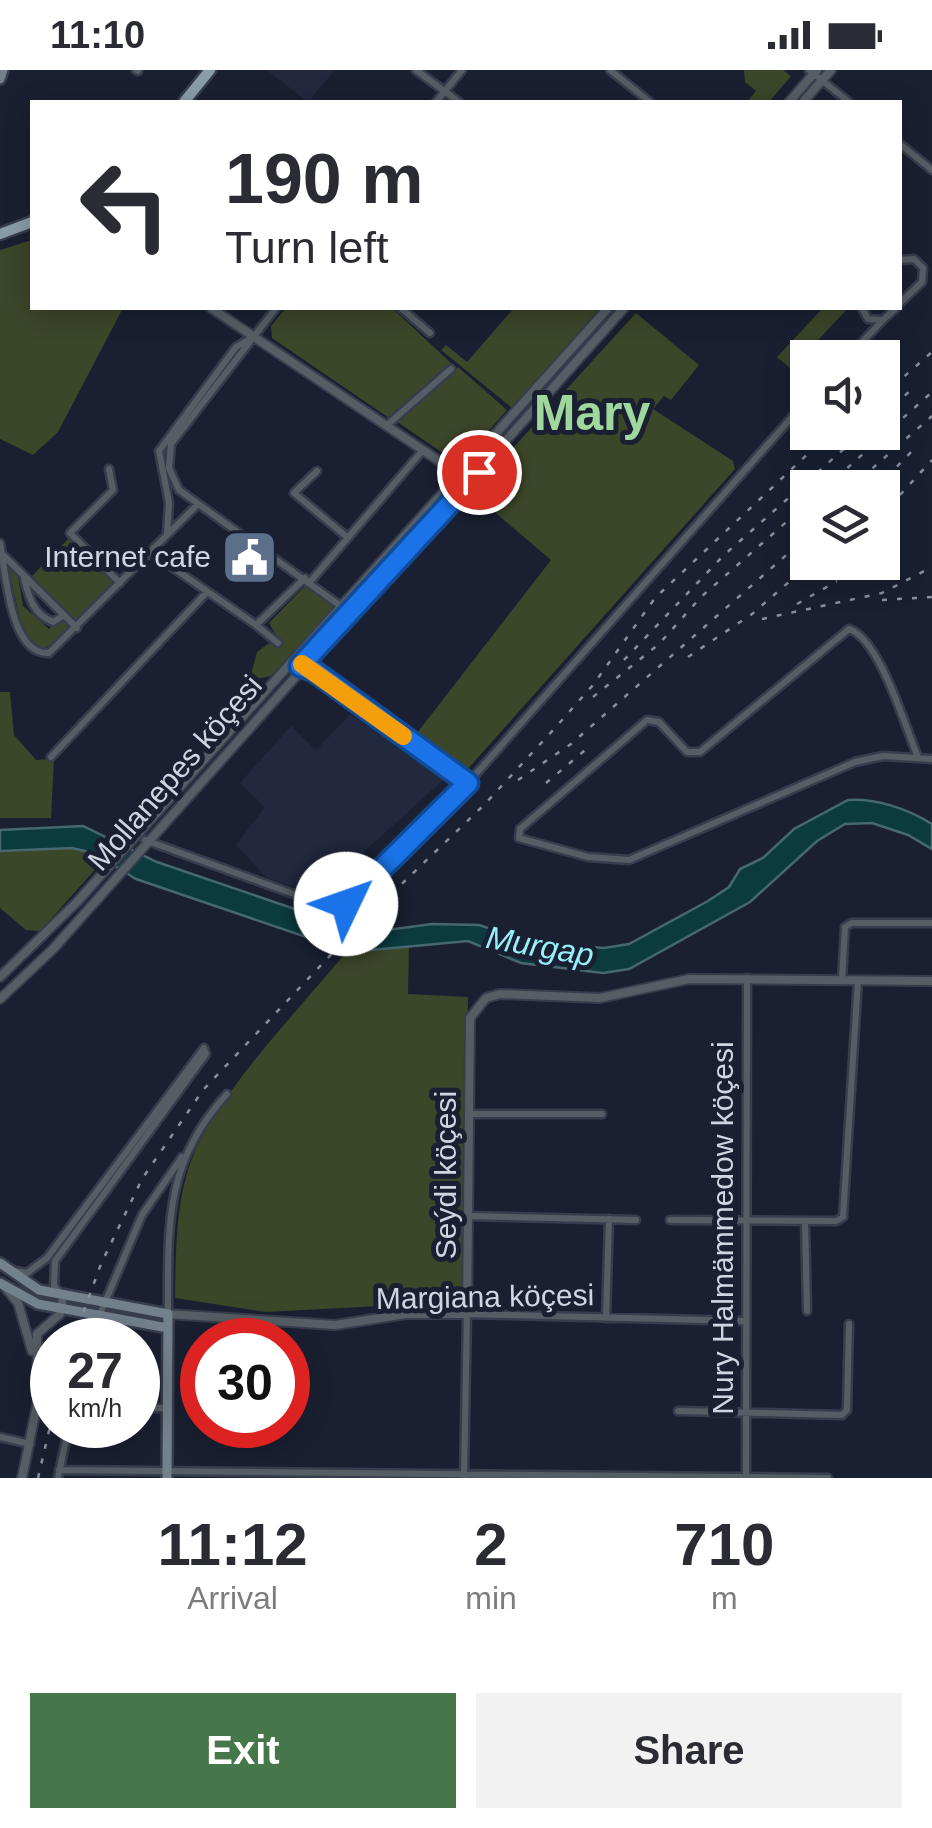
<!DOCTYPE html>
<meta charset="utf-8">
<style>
:root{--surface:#fff;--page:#f2f2f3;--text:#2b2b33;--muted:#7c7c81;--accent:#46774a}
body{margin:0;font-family:Helvetica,sans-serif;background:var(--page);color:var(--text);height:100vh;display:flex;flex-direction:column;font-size:38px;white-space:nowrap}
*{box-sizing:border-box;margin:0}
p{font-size:32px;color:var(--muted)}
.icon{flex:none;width:55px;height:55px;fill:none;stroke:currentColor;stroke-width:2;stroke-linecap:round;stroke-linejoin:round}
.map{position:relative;height:1408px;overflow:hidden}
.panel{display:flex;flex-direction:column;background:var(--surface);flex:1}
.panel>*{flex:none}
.top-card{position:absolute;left:30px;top:30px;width:872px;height:210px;border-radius:0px;box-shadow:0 5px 25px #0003;background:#fff;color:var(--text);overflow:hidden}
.tools{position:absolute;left:790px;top:270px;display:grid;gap:20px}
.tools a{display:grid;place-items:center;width:110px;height:110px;border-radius:0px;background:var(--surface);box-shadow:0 5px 25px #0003;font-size:50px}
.speed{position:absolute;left:30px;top:1248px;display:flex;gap:20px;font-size:50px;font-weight:700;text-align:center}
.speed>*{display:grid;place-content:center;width:130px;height:130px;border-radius:50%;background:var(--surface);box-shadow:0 5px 25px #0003;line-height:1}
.speed small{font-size:25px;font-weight:400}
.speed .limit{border:15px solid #d22;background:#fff;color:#111}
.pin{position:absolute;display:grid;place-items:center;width:85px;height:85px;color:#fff;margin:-42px;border:5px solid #fff;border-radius:50%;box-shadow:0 2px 10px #0007}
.me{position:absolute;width:110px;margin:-55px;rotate:48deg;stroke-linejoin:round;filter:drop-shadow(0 0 8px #0008)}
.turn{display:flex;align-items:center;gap:35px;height:210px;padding:0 30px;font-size:45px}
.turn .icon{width:130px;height:130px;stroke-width:2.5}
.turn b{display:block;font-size:70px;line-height:85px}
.eta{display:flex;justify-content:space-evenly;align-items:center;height:170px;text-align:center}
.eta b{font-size:60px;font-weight:700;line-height:70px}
.cta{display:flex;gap:20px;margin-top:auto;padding:20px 30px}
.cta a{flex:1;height:115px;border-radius:0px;background:var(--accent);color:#fff;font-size:40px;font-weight:700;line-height:115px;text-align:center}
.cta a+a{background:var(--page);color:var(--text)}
.status{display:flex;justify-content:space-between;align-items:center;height:70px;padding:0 50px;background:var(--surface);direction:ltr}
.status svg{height:28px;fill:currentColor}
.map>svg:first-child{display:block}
</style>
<div class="status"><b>11:10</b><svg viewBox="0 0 49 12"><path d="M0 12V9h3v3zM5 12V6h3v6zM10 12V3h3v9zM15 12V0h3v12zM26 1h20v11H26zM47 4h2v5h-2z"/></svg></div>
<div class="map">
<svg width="932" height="1408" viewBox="0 0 932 1408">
<rect width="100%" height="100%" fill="#1a2031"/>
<!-- built -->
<path fill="#22293f" d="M267 0H335L308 32Z
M351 644 407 684 413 678 441 700 443 710 344 800 355 811 340 828 332 829 267 808 236 775 265 737 240 713 291 656 316 680Z"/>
<!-- green -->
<path fill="#3c4629" d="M744 0H783L791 6 769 32H747L756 21 745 12Z
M32 170V238H123L58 362 33 385 0 369V180Z
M286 238H392L452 294 389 348 272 268 271 256Z
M514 238H600L512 338 441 280 446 275 467 292Z
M823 238H848L791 299 777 287Z
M636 243 699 295 671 330 664 326 653 339 733 391 735 399 465 702 417 663 551 490 472 423Z
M458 297 507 340 459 394 396 351Z
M70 467 114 513 76 552 32 506Z
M8 496 18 506 23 536 49 559 62 548 72 558 56 573 43 578 24 567Z
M307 514 336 535 271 606 256 609 251 605 257 582 268 574H281L269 553Z
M0 622H10L14 665 36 690 54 689 51 748H0Z
M72 778 94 783 101 793 40 861 26 860 0 838V781Z
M409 875 408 924 468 927 462 1225 398 1235 266 1242 175 1228C176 1182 175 1136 191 1091 217 1023 299 940 347 881Z"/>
<!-- water -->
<path fill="#0b3a3f" stroke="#466870" stroke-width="2.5" d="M848 730C876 728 908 739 932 754V779L908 765 872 753 845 754 817 771 750 832 629 899 603 903 521 893 468 871 350 882 136 809 94 783 72 778 0 781V760L83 756 157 792 365 863 432 854 479 855 532 872 604 878 629 874 708 831 729 817 740 799 763 788 794 759Z"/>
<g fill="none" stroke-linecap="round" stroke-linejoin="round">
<defs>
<path id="minor" d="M136 0 138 1
M416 0 459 32
M610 0 650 32
M809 0 849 32
M436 32 462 0
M900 74 932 100
M900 190 914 189 923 198 922 212 900 233
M276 238 171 374 169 398 179 420 349 542
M401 238 430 263
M862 238 868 249 883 250 896 238
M847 288 883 250
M386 356 451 299
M109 399 113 420 70 463 120 513
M317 401 294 423 347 467
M167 463 169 433 159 381 236 277 248 270
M0 473C6 504 10 585 49 583L198 434
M150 482 256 555 305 508
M3 485 77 558
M24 508C29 528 33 544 53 552L64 545
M310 512 423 380
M256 555 278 573
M301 597 315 601 467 713
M51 687 207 522
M918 687C905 657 880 569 849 559L700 682H687L659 652 647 650 520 759 519 768 588 787 629 790 855 692 883 686 932 689
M145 770 313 831 338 836 353 830 460 722 808 329
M842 910 845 857 852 853H932
M469 1044H602
M468 1146 636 1150
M670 1150 836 1151 843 1147 858 910
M805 1151 807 1241
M15 1201 27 1203 47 1188 204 978 206 984 55 1191 54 1216 59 1222
M168 1244C168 1157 164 1092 227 1024
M606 1248 609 1149
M89 1270 142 1145 182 1087
M138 1338H167
M678 1341 842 1345 847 1340 849 1254
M0 1367 30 1374
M59 1400 828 1408
M746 1407 747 908
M58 1408 69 1355
M464 1408 467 1244 744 1251"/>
<path id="tertiary" d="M789 32 817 0
M803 32 831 0
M211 238 463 407
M0 907 77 832 608 238
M0 929 53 879 624 238
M5 1217 18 1233 32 1281
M168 1244 335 1255 406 1244H467L470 948 486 928 500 924 600 928 689 909 932 911
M22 1408 38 1330 37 1264 60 1244 63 1227"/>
<path id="secondary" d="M0 9 3 0
M0 1193 39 1220 168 1244 167 1408
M0 1213 38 1234 168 1258"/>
<path id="primary" d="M184 32 210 0
M0 164 32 152"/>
</defs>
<!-- minor casing -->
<use href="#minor" stroke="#373d4d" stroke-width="11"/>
<!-- tertiary casing -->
<use href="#tertiary" stroke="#373d4d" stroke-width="12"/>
<!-- secondary casing -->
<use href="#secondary" stroke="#373d4d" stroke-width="14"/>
<!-- primary casing -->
<use href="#primary" stroke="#373d4d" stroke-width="15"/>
<!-- minor -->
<use href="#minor" stroke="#565e65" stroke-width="6"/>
<!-- tertiary -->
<use href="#tertiary" stroke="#565e65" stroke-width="8"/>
<!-- secondary -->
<use href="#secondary" stroke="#73818c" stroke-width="9"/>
<!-- primary -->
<use href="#primary" stroke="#8a9caa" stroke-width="10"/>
<!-- rail -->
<path stroke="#8a8f9d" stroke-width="2.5" stroke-dasharray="5 10" stroke-linecap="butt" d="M882 326 932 282
M882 345 910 321
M825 418 932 322
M850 418 932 346
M876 418 917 376
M900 425 932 390
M882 530 932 527
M797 534 837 511
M762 549 882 523 932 497
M688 587 752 544 812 492
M624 590 723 486 863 362
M593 627 659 574 701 527 808 433
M518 710 571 674 808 466
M546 713 590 676
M73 1270 101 1194 142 1109 203 1020 358 856 484 735 555 658 593 615 655 528 831 362
M38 1408 52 1348"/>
</g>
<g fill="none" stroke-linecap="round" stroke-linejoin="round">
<defs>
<path id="route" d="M346 834 468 713 314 601 300 596 479 402"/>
</defs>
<!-- route casing -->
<use href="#route" stroke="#114b97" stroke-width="25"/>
<!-- route -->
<use href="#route" stroke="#1a73e8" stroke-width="18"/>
<!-- slow -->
<path stroke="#f59e0b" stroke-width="18" d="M302 594 403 666"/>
</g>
<!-- icons -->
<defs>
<symbol id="civic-square" viewBox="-11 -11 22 22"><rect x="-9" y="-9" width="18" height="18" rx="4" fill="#5c6f8a" stroke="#1a2031"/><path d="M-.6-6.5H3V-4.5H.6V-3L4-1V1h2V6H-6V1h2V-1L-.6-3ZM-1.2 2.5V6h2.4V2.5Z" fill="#fff"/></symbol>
</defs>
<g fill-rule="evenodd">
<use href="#civic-square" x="218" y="456" width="63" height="63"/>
</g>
<g text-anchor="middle" stroke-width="10" stroke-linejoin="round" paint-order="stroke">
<!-- poi labels -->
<g font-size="30" fill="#d1d5e1" stroke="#1a2031" text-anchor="end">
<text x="211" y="497">Internet cafe</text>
</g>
<!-- street labels -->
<g font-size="30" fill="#d1d5e1" stroke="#1a2031">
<text transform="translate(175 703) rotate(-49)" y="10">Mollanepes köçesi</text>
<text transform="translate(446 1105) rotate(-90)" y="10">Seýdi köçesi</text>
<text transform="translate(723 1158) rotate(-90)" y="10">Nury Halmämmedow köçesi</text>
<text transform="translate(485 1227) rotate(-1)" y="10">Margiana köçesi</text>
</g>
<!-- water labels -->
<g font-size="32" font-style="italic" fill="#94f1fb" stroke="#1a2031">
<text transform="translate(540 876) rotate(10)" y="11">Murgap</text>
</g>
<!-- town labels -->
<g font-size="50" font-weight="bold" fill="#9fd79c" stroke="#1a2031">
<text x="592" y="360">Mary</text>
</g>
</g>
</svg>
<div class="tools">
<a><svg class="icon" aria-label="sound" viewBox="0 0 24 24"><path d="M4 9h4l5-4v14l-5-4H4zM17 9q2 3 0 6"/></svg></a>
<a><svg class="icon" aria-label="layers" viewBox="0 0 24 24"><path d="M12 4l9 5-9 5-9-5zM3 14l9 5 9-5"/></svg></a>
</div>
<div class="speed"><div>27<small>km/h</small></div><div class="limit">30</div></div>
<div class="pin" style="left:479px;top:402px;background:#d93025"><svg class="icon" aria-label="arrive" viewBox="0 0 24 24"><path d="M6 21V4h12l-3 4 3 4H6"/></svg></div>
<svg class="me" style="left:346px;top:834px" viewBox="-20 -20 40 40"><circle r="19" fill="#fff"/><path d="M0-13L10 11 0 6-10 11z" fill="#1a73e8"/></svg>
<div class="top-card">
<div class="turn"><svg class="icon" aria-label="left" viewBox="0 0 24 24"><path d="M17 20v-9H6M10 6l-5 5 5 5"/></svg><div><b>190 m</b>Turn left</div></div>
</div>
</div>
<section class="panel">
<div class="eta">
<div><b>11:12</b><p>Arrival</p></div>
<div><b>2</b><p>min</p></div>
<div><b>710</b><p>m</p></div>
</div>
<div class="cta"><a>Exit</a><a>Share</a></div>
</section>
